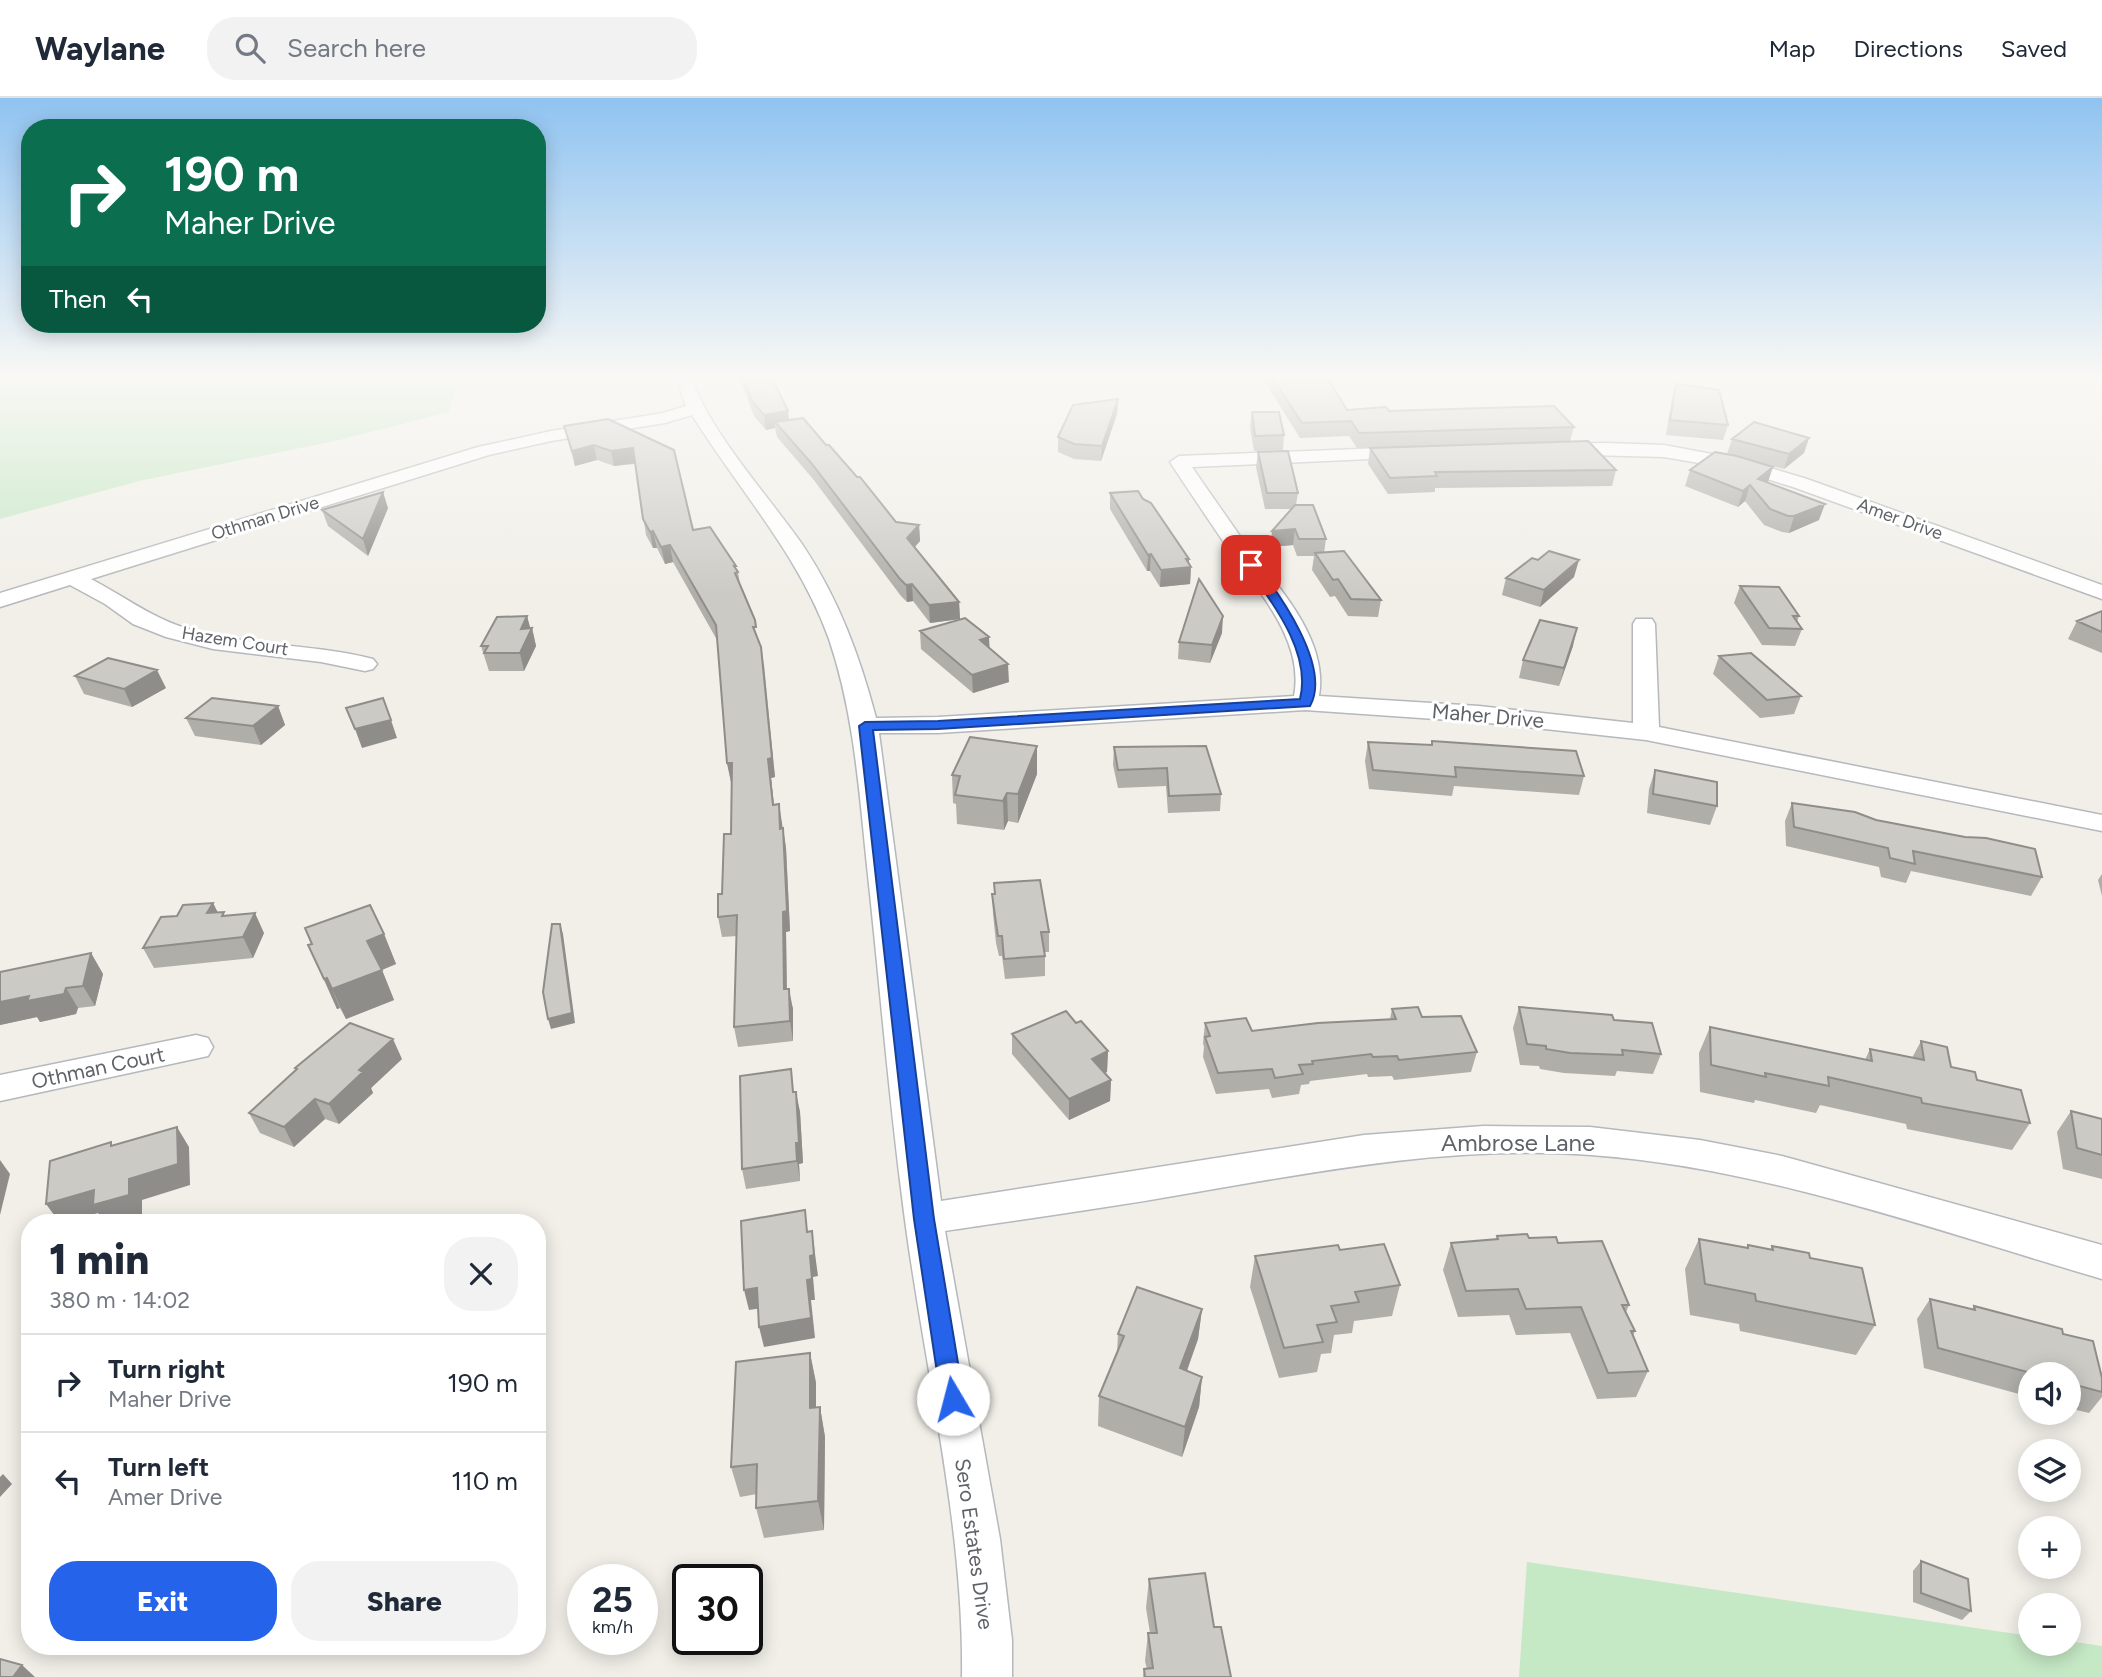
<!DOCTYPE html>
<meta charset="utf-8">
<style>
:root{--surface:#fff;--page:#f2f2f3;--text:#1f2937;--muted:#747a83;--line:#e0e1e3;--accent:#2563eb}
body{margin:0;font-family:Figtree,sans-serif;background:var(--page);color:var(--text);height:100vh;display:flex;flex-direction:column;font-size:26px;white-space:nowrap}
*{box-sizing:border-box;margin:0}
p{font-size:23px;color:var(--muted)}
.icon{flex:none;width:38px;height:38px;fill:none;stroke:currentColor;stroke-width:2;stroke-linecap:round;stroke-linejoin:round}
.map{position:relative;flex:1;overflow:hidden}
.panel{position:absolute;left:21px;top:1116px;width:525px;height:441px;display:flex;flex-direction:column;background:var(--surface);border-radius:28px;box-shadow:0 4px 18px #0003}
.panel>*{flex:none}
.guide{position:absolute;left:21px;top:21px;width:525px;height:214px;border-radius:28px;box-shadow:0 4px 18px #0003;background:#0b6e4f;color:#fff;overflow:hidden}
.tools{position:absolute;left:2018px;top:1264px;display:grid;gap:14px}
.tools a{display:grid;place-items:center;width:63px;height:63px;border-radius:50%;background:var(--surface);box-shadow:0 4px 18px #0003;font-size:35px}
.speed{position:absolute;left:567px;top:1466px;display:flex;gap:14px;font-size:35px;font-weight:700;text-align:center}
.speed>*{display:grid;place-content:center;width:91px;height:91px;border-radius:50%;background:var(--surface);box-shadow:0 4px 18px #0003;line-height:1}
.speed small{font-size:18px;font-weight:400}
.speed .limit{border:4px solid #111;border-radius:10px;background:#fff;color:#111}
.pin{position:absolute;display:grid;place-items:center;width:60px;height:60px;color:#fff;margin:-30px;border-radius:14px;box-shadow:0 4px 10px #0006}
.me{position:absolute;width:77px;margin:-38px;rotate:352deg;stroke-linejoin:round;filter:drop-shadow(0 0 5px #0008)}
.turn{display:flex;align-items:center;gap:24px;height:147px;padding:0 28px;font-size:32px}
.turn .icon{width:91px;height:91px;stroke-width:2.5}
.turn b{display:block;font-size:49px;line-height:60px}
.then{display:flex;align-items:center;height:66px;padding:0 28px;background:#0003;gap:14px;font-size:26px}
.round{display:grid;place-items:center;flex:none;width:74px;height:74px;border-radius:28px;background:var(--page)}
.headline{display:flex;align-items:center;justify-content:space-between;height:119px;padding:0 28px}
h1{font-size:42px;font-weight:800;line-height:52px}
.primary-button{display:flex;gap:14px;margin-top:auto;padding:14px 28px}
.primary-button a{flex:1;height:80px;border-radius:28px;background:var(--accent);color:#fff;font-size:28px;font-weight:800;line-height:80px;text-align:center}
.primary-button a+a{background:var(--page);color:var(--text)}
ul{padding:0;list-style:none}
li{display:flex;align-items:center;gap:21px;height:98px;padding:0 28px;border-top:2px solid var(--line)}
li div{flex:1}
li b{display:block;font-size:26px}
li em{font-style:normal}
header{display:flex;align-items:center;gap:42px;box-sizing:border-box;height:98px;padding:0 35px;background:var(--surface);border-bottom:2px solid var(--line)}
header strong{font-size:33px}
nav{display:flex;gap:38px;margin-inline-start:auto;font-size:24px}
.search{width:490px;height:63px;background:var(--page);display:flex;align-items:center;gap:18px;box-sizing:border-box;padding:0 24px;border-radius:28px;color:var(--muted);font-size:26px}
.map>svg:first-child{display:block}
</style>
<header>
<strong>Waylane</strong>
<div class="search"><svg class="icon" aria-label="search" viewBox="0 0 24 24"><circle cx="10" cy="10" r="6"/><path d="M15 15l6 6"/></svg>Search here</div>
<nav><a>Map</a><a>Directions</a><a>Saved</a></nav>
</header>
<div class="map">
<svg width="2102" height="1579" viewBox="0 0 2102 1579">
<rect width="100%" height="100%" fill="#f1efe8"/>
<!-- green -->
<path fill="#c5e8c5" d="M0 276H505L456 291 449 314 335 343 139 383 0 421Z
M1527 1464 2030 1538V1545L2069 1543 2102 1548V1579H1519Z"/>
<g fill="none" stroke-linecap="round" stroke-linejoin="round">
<defs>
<path id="minor" d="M675 276H691C704 328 772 402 804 449 839 502 860 559 876 620L938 619 1294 598C1305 542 1257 492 1227 449 1208 421 1189 393 1170 364L1179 358 1409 349 1418 355 1416 359 1192 369C1209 394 1227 419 1244 444 1276 487 1329 540 1319 598L1479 608 1633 625V526L1636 521H1652L1655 526 1659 629 2102 717V733L1646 642 1479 624 1305 612 938 635H879L941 1103 1364 1037 1483 1028 1590 1029 1700 1042 1782 1058 2102 1147V1181C1934 1132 1766 1070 1591 1057 1454 1047 1319 1073 1185 1096 1106 1110 1025 1121 945 1133L1000 1441 1012 1542V1579H962C964 1426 925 1273 905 1122 889 1004 880 886 867 768 859 691 854 615 829 541 799 457 739 392 692 317L665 325 551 343 489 357 91 481C122 497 149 518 182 529 243 549 311 545 373 561L377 566 373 571 365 573 321 564 213 551 166 539 133 526 105 506 70 487 0 509V495L478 349 551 333 663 315 686 308Z
M1605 345 1664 347 1744 362 1807 381 2102 487V501L1793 389 1734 371 1664 359 1553 356 1544 351 1553 346Z
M196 937 208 940 213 949 208 958 0 1003V977Z"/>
</defs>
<!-- minor casing -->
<use href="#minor" stroke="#b5b8bc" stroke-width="3"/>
<!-- minor -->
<use href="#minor" fill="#fff" fill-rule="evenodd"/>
</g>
<!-- wall -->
<path fill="#afaea9" d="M739 276H770L788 313 789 322 826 347 896 424 919 427 920 443 915 449 959 504 960 521 930 525 913 503 907 504 901 498 813 381 777 339 775 330 766 332 754 318 740 282Z
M1265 276H1325L1347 312 1389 313 1574 329 1570 343 1357 350 1349 338 1300 340 1265 284Z
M1676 286 1728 327 1723 342 1666 337 1672 300Z
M1118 301 1117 316 1101 363 1074 361 1058 354V339Z
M1252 314 1284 337 1283 352 1254 353 1250 329Z
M608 321 693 432 738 474 740 486 758 540 764 566 775 679 771 680 774 707 782 725 786 750 790 833 786 834 787 891 793 911V943L738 949 734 929 737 838 722 839 718 819 731 736 732 684H731L727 665 717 542 673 464 665 466 657 450H653L646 437 635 366 614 368 597 362 575 368 564 328Z
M1809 340 1804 355 1784 371 1755 363 1768 384 1819 422 1789 435 1782 434 1764 427 1745 403 1738 409 1685 388 1690 372 1727 356 1732 341Z
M1370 350 1616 372 1612 388 1435 390V394L1388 396 1368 366Z
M1258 354 1298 395 1296 407 1326 441 1324 455 1381 502 1378 519 1348 518 1335 498 1330 499 1312 472 1314 458H1297L1293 447 1270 449 1292 411H1265L1256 369Z
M1110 395 1143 401 1189 461V465L1191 469 1190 486 1160 489 1150 473H1147L1110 411Z
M388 410 368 458 328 428 322 412Z
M1574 479 1540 509 1502 497 1506 480Z
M1740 488 1799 518 1797 524 1802 531 1795 548 1762 547 1734 505Z
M2102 513V555L2068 541 2077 523Z
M527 518 530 530H532L536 548 524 573H489L481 548Z
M920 533 990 550 1009 584 973 595 921 551Z
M1222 535 1210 565 1178 561 1179 544Z
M1573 548 1559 588 1519 580 1523 562Z
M1719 558 1801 598 1794 616 1760 620 1713 576Z
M75 578 166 590 132 609 84 596Z
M278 608 285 627 261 647 195 638 186 620Z
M1432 643 1584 678 1579 697 1454 688 1452 698 1369 691 1365 663 1368 644 1431 647Z
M1206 648 1221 696 1220 713 1168 715 1166 688 1118 690 1113 667 1114 649Z
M1655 672 1717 708 1710 727 1647 715 1649 691Z
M1037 676 1018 725 1008 723 1004 732 957 726 956 706 953 705 952 677Z
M1792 705 2042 779 2031 798 1911 773 1906 785 1881 779 1879 769 1786 748 1785 723Z
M2102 776V798L2098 782Z
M994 785 1049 834V854H1045V878L1005 881 1002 858H999L996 845 993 816 992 796H994Z
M213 805 218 815 264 835 253 860 154 870 143 850 177 818Z
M384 836 396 866 382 872 394 902 346 921 340 910 337 911 308 847Z
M91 855 103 876 95 908 78 910 76 916 40 924 37 919 0 927V874Z
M1519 909 1614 922 1661 956 1653 976 1617 973 1615 978 1564 975 1540 971 1539 968 1520 967 1513 930Z
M1392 911 1422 919 1477 954 1471 974 1394 982 1392 978 1368 979 1367 976 1310 983 1309 986 1301 987 1299 996 1272 1000 1269 991 1216 996 1203 959 1204 949 1203 945 1205 925 1252 933 1390 921Z
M1076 925 1108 953 1107 974 1104 975 1111 982 1110 1003 1069 1022 1012 956V936Z
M1710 929 1865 962 1870 951 1912 960 1921 943 1951 969 1977 982 2030 1025 2012 1052 1907 1031 1906 1026 1820 1007 1816 1015 1755 1002 1754 1005 1700 994 1699 955Z
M402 961 371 990 373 995 339 1026 325 1021 294 1049 260 1035 249 1015 296 972 295 970Z
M795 994 800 1014 803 1065 799 1066 800 1083 746 1091 742 1071Z
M2071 1013 2102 1021V1081L2063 1071 2057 1034Z
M1497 1138 1529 1140 1558 1145 1629 1207 1626 1214 1635 1233 1633 1238 1648 1273 1636 1299 1597 1301 1570 1235 1516 1237 1509 1217 1458 1219 1443 1172 1451 1145 1496 1141Z
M1699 1141 1746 1150 1748 1147 1770 1152 1772 1148 1810 1160 1875 1227 1856 1257 1740 1233 1739 1226 1690 1217 1685 1171Z
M1340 1152 1400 1187 1392 1218 1354 1223 1352 1235 1334 1237 1331 1255 1321 1256 1317 1274 1279 1280 1250 1189 1255 1158Z
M1930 1201 1972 1211 1974 1208 2063 1236 2102 1280V1299L2089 1315 2068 1310V1276H2030V1299L1924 1270 1917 1221Z
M1202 1211 1198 1241 1187 1273 1202 1279 1199 1309 1182 1359 1098 1328 1099 1298 1117 1256 1118 1236Z
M810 1255 816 1285V1309H820L825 1339 824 1432 764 1440 756 1410 757 1396 740 1399 731 1369Z
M1921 1463 1971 1513 1962 1522 1913 1504V1473Z
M1149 1481 1214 1529 1231 1579H1143L1144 1571H1147L1145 1563 1148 1535H1150L1146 1510Z"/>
<!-- shaded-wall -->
<path fill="#8f8d8a" d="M1118 301 1117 316 1101 363 1102 348Z
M788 313 789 328 775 324V330L766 332 764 317Z
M1809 340 1804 355 1784 371 1789 356Z
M594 347 597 362 575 368 572 353Z
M633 350 636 365 614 368 611 353Z
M1773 369 1768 384 1758 381Z
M1750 387 1745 403 1738 409 1743 393Z
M383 394 388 410 368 458 363 441Z
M1825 406 1819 422 1789 435 1794 418Z
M919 427 920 443 908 456 907 440Z
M1295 431 1293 447 1270 449 1272 433Z
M653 433 657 450H653L650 434Z
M670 447 673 464 665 466 661 449Z
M1151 456 1150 473H1147L1148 457Z
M1186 461H1189V469H1191L1190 486 1160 489 1161 472Z
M1579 462 1574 479 1540 509 1544 492Z
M912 486 913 503 907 504 906 487Z
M959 504 960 521 930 525 929 507Z
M527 518 531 533 532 530 536 548 524 573 520 555 521 531Z
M1223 518 1222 535 1210 565 1212 547Z
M1577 530 1573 548 1559 588 1564 570Z
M989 539 990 557 980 542Z
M761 549 775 679 771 680 776 726 768 661Z
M1008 566 1009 584 973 595 972 577Z
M157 572 166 590 132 609 124 591Z
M278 608 285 627 261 647 253 628Z
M391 622 397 640 362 650 355 631Z
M1037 648V676L1018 725V696Z
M727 665H732L735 684H731Z
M1007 695 1008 723 1004 732 1003 703Z
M779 706 782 725 783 750 780 731Z
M783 730 786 750 790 833 786 834 787 911 784 891Z
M213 805 223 825 207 815Z
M255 815 264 835 253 860 243 839Z
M560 826 563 836 575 925 551 931 548 921Z
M384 836 396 866 379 873 367 843Z
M91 855 103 876 95 908 83 888Z
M382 872 394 902 346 921 332 891Z
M327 880 340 910 337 911 324 881Z
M66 890 78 910 76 916 40 924 37 919 0 927V904Z
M789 891 793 911V943L790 923Z
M393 941 402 961 371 990 373 995 339 1026 329 1006 359 972Z
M1108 953 1107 974 1091 981 1092 961Z
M1111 982 1110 1003 1069 1022V1001Z
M796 994 800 1014 803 1065 799 1066 800 1083 797 1063 796 1045Z
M315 1001 325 1021 294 1049 284 1029Z
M177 1029 189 1049 190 1087 142 1102V1117L116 1125H105L98 1115 65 1125H60L46 1106 129 1081Z
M0 1062 10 1076 0 1117Z
M812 1133 818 1178 813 1179 815 1202H811L815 1240 764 1249 759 1229 807 1182Z
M757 1190 762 1210 749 1212 744 1192Z
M1202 1211 1198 1241 1177 1300 1180 1270Z
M810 1255 816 1285V1340L810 1310Z
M1202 1279 1199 1309 1182 1359 1185 1329Z
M820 1309 825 1339 824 1432 818 1403Z
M3 1376 12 1386 0 1399V1379Z
M22 1567 35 1579H13Z"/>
<!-- building -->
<path fill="#cccac5" stroke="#8f8d8a" stroke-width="2" d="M741 276H770L788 313 764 317 752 303Z
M1270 276H1325L1347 312 1386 309 1389 313 1554 308 1574 329 1359 335 1351 323 1302 325Z
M1676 286 1719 292 1728 327 1670 322Z
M1118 301 1102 348 1074 346 1058 339 1073 307Z
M1252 314H1279L1284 337 1255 338Z
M803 320 826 347H829L857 379H860L896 424 919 427 907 440 959 504 929 507 912 486 906 487 900 481 812 366 775 324Z
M608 321 674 352 693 432 710 429 736 468H734L738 474 735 475 755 522 756 529H753L761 549 772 660 768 661 773 707 779 706 780 731 783 730 787 813 783 814 784 891H789L790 923 734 929 737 817 718 819V796H722L724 736H731L732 665H727L716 527 670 447 661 449 653 433 650 434 643 421 633 350 611 353 594 347 572 353 564 328Z
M1754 324 1809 340 1789 356 1732 341Z
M1588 343 1616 372 1435 374 1437 378 1390 380 1370 350Z
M1288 353 1298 395H1267L1258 354Z
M1715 354 1737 358 1773 369 1758 381 1825 406 1794 418H1788L1770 411 1750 387 1743 393 1690 372Z
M1138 393 1143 401 1151 405 1189 461H1186L1191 469 1161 472 1151 456 1148 457 1110 395Z
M383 394 363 441 322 412Z
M1295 407H1313L1326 441H1299L1295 431 1272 433Z
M1344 453 1381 502 1351 501 1338 481 1333 482 1315 455Z
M1549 453 1579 462 1544 492 1506 480 1532 460 1538 462Z
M1199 481 1223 518 1212 547 1179 544Z
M1740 488 1779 489 1799 518H1793L1802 531 1769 530Z
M2102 513V534L2077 523Z
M527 518 521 531 532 530 520 555H484L488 548H481L497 519Z
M965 520 989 539 980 542 1008 566 972 577 920 533Z
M1540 522 1577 530 1564 570 1523 562Z
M1751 555 1801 598 1767 602 1719 558Z
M108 560 157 572 124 591 75 578Z
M212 600 278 608 253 628 186 620Z
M383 600 391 622 355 631 346 610Z
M970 639 1037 648 1018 696 1007 695 1003 703 955 697 960 678 952 677Z
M1432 643 1576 653 1584 678 1455 669 1456 679 1373 672 1368 644 1432 647Z
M1206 648 1221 696 1169 698 1167 670 1118 672 1114 649Z
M1655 672 1717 684V708L1653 696Z
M1792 705 1855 714 1876 722 1965 739 1986 740 2035 751 2042 779 1913 753 1915 766 1890 760 1888 750 1794 729Z
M1040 782 1049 834H1041L1045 858 1004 861 1002 838H998L996 825 992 796H995L994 785Z
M213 805 207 815 224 814 222 818 255 815 243 839 143 850 161 819 177 818 183 807Z
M370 807 384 836 367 843 382 872 332 891 327 880 324 881 308 847 312 846 305 830Z
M552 826H560L572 915 548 921 543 894Z
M91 855 83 888 66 890 64 896 27 903 29 898 0 904V874Z
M1418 909 1422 919 1461 918 1477 954 1399 962 1397 958 1373 959 1371 956 1312 963 1313 966 1299 967 1303 976 1275 980 1272 971 1218 975 1205 939 1210 938 1205 925 1246 920 1252 933 1318 925 1396 921 1392 911Z
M1519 909 1612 917 1614 922 1652 925 1661 956 1622 952 1623 957 1570 955 1546 951V948L1527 946Z
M1066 913 1076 925 1081 923 1108 953 1092 961 1111 982 1069 1001 1012 936Z
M350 925 393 941 359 972 363 974 329 1006 315 1001 284 1029 249 1015 297 971 295 970Z
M1710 929 1872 963 1870 951 1924 962 1921 943 1947 949 1951 969 1975 974 1977 982 2021 992 2030 1025 1922 1005 1921 1000 1828 979 1829 988 1765 975 1766 979 1711 967Z
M791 971 793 994H796L799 1045H796L797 1063 742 1071 740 978Z
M2071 1013 2102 1021V1057L2077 1050Z
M177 1029 178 1066 129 1081V1097L93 1107 94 1092 46 1106 50 1063 111 1044V1048Z
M805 1112 807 1134 812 1133 814 1157 810 1158 812 1181 807 1182 811 1220 759 1229 757 1190 744 1192 741 1123Z
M1527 1136 1529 1140 1556 1139 1558 1145 1602 1143 1629 1207H1622L1635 1233H1631L1648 1273 1608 1275 1581 1209 1526 1211 1518 1191 1466 1193 1451 1145 1498 1141 1497 1138Z
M1699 1141 1748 1150V1147L1773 1152 1772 1148 1809 1155 1810 1160 1862 1170 1875 1227 1756 1203 1755 1196 1705 1186Z
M1384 1146 1400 1187 1355 1194 1359 1204 1331 1208 1337 1224 1317 1227 1323 1244 1284 1250 1255 1158 1338 1147 1340 1152Z
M1137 1189 1202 1211 1180 1270 1202 1279 1185 1329 1099 1298 1124 1238 1118 1236Z
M1930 1201 1975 1212 1974 1208 2062 1231 2063 1236 2093 1243 2102 1280V1294L2068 1285V1276H2035L1938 1250Z
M810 1255V1310L820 1309 818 1403 756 1410 757 1366 731 1369 736 1264Z
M1921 1463 1968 1481 1971 1513 1921 1495Z
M1205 1475 1214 1529H1221L1231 1579H1145L1144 1571 1153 1570 1148 1535H1157L1149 1481Z
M0 1561 22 1567 13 1579H0Z"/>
<!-- sky -->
<linearGradient id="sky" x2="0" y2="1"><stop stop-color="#8fc3f1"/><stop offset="0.56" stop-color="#f9f8f5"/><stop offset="1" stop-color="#f9f8f5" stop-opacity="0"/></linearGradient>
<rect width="2102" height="497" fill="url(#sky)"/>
<!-- route -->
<path fill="#2563eb" stroke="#184099" stroke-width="2" d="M1247 465H1255C1279 495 1332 569 1310 608L938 631 873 632 934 1121 964 1301 961 1309 953 1312 945 1309 941 1301 914 1121 859 628 865 624 938 623 1300 601C1312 554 1271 503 1246 467Z"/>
<g text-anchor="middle" stroke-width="6" stroke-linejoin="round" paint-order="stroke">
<!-- far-street labels -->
<g font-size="18" fill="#5f6368" stroke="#fff">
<text transform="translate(265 420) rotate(-17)" y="6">Othman Drive</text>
<text transform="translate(1900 421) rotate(20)" y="6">Amer Drive</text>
<text transform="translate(235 543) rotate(9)" y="6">Hazem Court</text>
</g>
<!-- street labels -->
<g font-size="21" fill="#5f6368" stroke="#fff">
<text transform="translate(1488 618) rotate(5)" y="7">Maher Drive</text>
<text transform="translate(98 970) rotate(-12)" y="7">Othman Court</text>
<text transform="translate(974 1446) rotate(82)" y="7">Sero Estates Drive</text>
</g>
<!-- near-street labels -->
<g font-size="24" fill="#5f6368" stroke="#fff">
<text x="1518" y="1053">Ambrose Lane</text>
</g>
</g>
</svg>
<div class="tools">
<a><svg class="icon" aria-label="sound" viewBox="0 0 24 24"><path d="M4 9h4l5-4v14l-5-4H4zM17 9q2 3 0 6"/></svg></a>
<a><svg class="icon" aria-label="layers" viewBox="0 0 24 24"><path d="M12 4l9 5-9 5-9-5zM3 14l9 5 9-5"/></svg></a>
<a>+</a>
<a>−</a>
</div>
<div class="speed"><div>25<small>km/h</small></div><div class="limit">30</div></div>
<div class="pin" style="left:1251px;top:467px;background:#d93025"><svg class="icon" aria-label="arrive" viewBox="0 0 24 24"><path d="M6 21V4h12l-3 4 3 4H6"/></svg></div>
<svg class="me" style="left:953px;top:1301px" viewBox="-20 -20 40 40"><circle r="19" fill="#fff"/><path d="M0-13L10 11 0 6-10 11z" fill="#2563eb"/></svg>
<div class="guide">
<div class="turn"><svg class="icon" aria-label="right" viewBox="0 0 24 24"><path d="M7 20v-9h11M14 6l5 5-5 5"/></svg><div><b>190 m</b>Maher Drive</div></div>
<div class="then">Then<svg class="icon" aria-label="left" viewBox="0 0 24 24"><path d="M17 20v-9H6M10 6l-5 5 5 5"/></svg></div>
</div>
<section class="panel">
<div class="headline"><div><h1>1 min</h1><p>380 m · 14:02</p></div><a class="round"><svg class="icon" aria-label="close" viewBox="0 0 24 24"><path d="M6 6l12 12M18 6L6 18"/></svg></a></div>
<ul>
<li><svg class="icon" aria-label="right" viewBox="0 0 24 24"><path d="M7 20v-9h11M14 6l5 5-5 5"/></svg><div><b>Turn right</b><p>Maher Drive</p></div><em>190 m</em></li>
<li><svg class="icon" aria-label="left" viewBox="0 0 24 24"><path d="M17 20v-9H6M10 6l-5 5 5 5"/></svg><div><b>Turn left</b><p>Amer Drive</p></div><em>110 m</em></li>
</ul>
<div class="primary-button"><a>Exit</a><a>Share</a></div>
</section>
</div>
